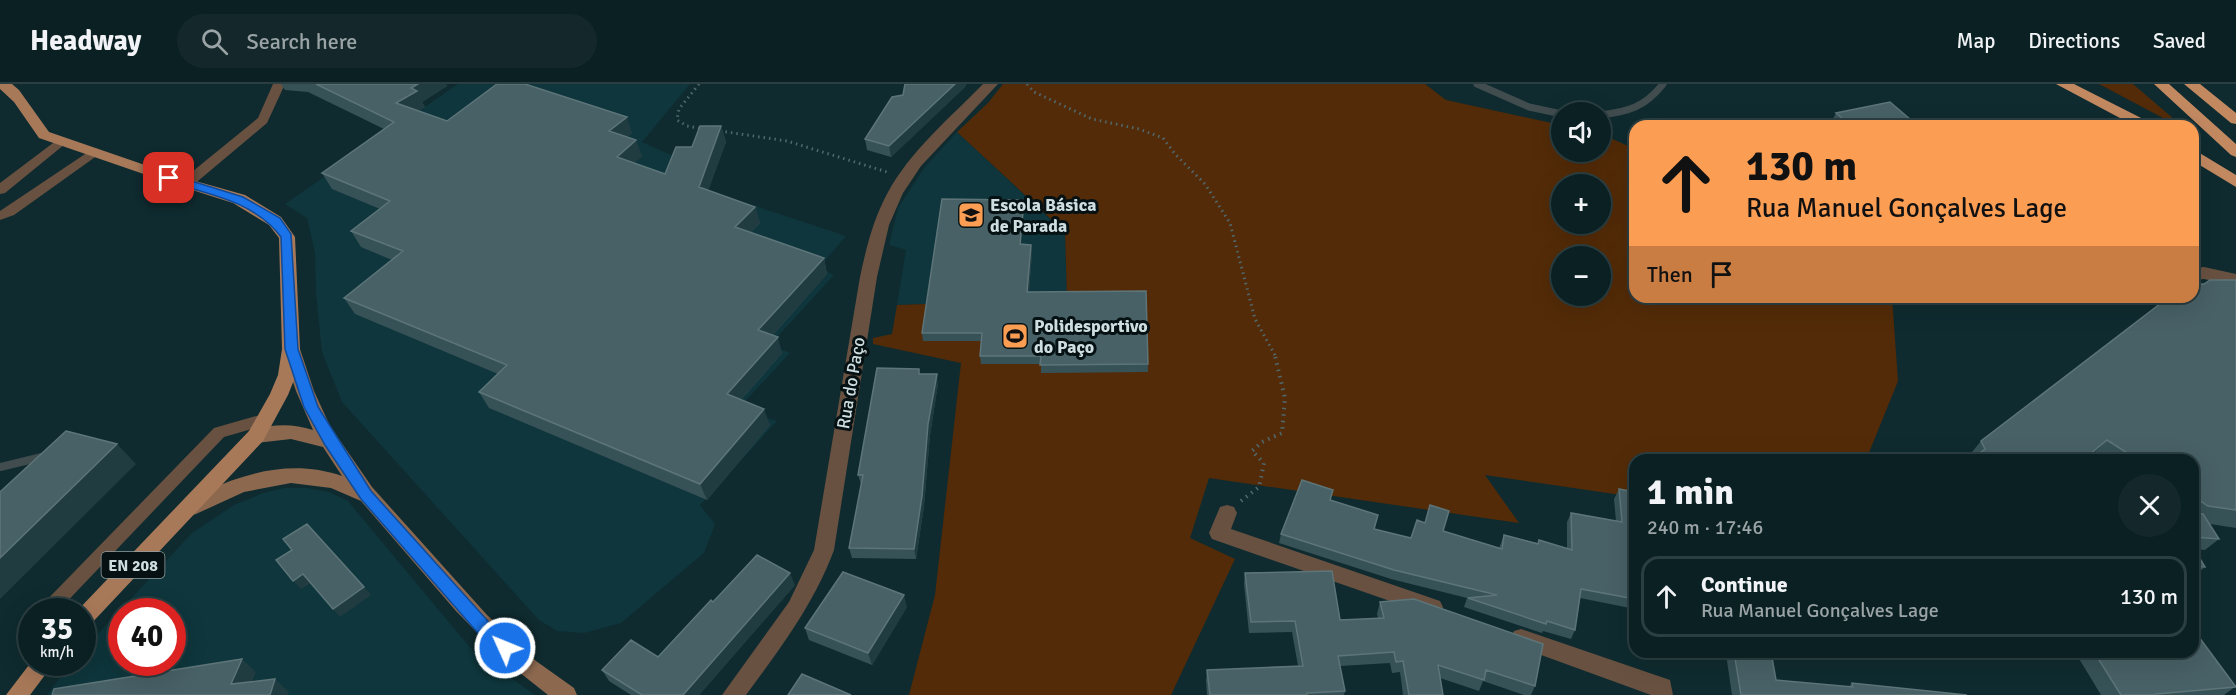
<!DOCTYPE html>
<meta charset="utf-8">
<style>
:root{--surface:#0b2023;--page:#14282b;--text:#f1f3f6;--muted:#9aa3a6;--line:#2b3e41}
body{margin:0;font-family:Signika,sans-serif;background:var(--page);color:var(--text);height:100vh;display:flex;flex-direction:column;font-size:22px;white-space:nowrap}
*{box-sizing:border-box;margin:0}
p{font-size:20px;color:var(--muted)}
.icon{flex:none;width:33px;height:33px;fill:none;stroke:currentColor;stroke-width:2;stroke-linecap:round;stroke-linejoin:round}
.map{position:relative;flex:1;overflow:hidden}
.sheet{position:absolute;left:1629px;top:370px;width:570px;height:204px;display:flex;flex-direction:column;background:var(--surface);border-radius:18px;box-shadow:0 6px 24px #0002,0 0 0 2px var(--line)}
.sheet>*{flex:none}
.top-card{position:absolute;left:1629px;top:36px;width:570px;height:183px;border-radius:18px;box-shadow:0 6px 24px #0002,0 0 0 2px var(--line);background:#fc9d54;color:#111;overflow:hidden}
.buttons{position:absolute;left:1551px;top:18px;display:grid;gap:12px}
.buttons a{display:grid;place-items:center;width:60px;height:60px;border-radius:50%;background:var(--surface);box-shadow:0 6px 24px #0002,0 0 0 2px var(--line);font-size:30px}
.speed{position:absolute;left:18px;top:514px;display:flex;gap:12px;font-size:30px;font-weight:700;text-align:center}
.speed>*{display:grid;place-content:center;width:78px;height:78px;border-radius:50%;background:var(--surface);box-shadow:0 6px 24px #0002,0 0 0 2px var(--line);line-height:1}
.speed small{font-size:15px;font-weight:400}
.speed .limit{border:9px solid #d22;background:#fff;color:#111}
.pin{position:absolute;display:grid;place-items:center;width:51px;height:51px;color:#fff;margin:-26px;border-radius:12px;box-shadow:0 3px 9px #0006}
.me{position:absolute;width:66px;margin:-33px;rotate:314deg;stroke-linejoin:round;filter:drop-shadow(0 0 4px #0008)}
.turn{display:flex;align-items:center;gap:21px;height:126px;padding:0 18px;font-size:27px}
.turn .icon{width:78px;height:78px;stroke-width:2.5}
.turn b{display:block;font-size:42px;line-height:51px}
.then{display:flex;align-items:center;height:57px;padding:0 18px;background:#0003;gap:12px;font-size:22px}
.round{display:grid;place-items:center;flex:none;width:63px;height:63px;border-radius:32px;background:var(--page)}
.head{display:flex;align-items:center;justify-content:space-between;height:102px;padding:0 18px}
h1{font-size:36px;font-weight:700;line-height:45px}
ul{padding:0;list-style:none}
li{display:flex;align-items:center;gap:18px;height:81px;margin:0 12px 9px;padding:0 6px;border:3px solid var(--line);border-radius:18px}
li div{flex:1}
li b{display:block;font-size:22px}
li em{font-style:normal}
header{display:flex;align-items:center;gap:36px;box-sizing:border-box;height:84px;padding:0 30px;background:var(--surface);border-bottom:2px solid var(--line)}
header strong{font-size:28px}
nav{display:flex;gap:33px;margin-inline-start:auto;font-size:21px}
.search{width:420px;height:54px;background:var(--page);display:flex;align-items:center;gap:15px;box-sizing:border-box;padding:0 21px;border-radius:33px;color:var(--muted);font-size:22px}
.map>svg:first-child{display:block}
</style>
<header>
<strong>Headway</strong>
<div class="search"><svg class="icon" aria-label="search" viewBox="0 0 24 24"><circle cx="10" cy="10" r="6"/><path d="M15 15l6 6"/></svg>Search here</div>
<nav><a>Map</a><a>Directions</a><a>Saved</a></nav>
</header>
<div class="map">
<svg width="2236" height="611" viewBox="0 0 2236 611">
<rect width="100%" height="100%" fill="#0f2b2f"/>
<!-- built -->
<path fill="#0e363c" fill-rule="evenodd" d="M458 0H690L642 58 678 74 674 95 846 152 819 184 834 191 770 261 790 269 739 324 777 337 700 421 715 440 704 469 621 539 584 549 557 547 539 536 342 318 322 268 316 210 315 169 307 134 285 120Z
M957 48 1065 149 1067 215 897 221 906 166 889 161 898 124 924 84Z
M284 404H307L329 408 348 417 473 567 535 611H47L71 579H82L83 566 192 449 234 421 263 409ZM122 528H172V579H122Z"/>
<!-- green -->
<path fill="#532b08" fill-rule="evenodd" d="M1003 0H1425L1446 16 1561 41 1562 68H1600L1601 50 1635 65V213H1892L1898 297 1866 376H1635V413L1485 391 1519 439 1209 394 1190 454 1235 475 1171 611H909L935 511 961 279 873 260V254L892 250 897 221 1067 215 1065 148 957 48 988 19ZM1562 100H1600V140H1562ZM1562 172H1600V212H1562Z
M2099 0H2133L2182 42H2178Z"/>
<g fill="none" stroke-linecap="round" stroke-linejoin="round">
<!-- stream-far1 -->
<path stroke="#414c4e" stroke-width="7" d="M1477 0 1529 23 1562 30
M1600 31C1628 28 1645 23 1663 0"/>
<!-- stream -->
<path stroke="#414c4e" stroke-width="8" d="M0 383 46 372"/>
<!-- path-far1 -->
<path stroke="#51686c" stroke-width="3" stroke-dasharray="1.5 4" stroke-linecap="butt" d="M699 0 679 25 677 36 687 42 703 45
M1027 0 1034 8 1092 35 1139 45 1163 54 1175 70 1205 100 1230 139 1255 235 1276 273
M720 47 787 57 887 88"/>
<!-- path -->
<path stroke="#51686c" stroke-width="4" stroke-dasharray="1.5 5" stroke-linecap="butt" d="M1241 417 1259 403 1264 379 1252 367 1262 358 1282 349 1285 314 1275 272"/>
<!-- lane -->
<path fill="#685141" fill-rule="evenodd" d="M273 0H285L267 39 192 102H182L181 99 182 96 258 34Z
M61 53 67 57 65 60 5 109 0 110V99Z
M94 64 98 65 100 68 98 71 14 131 0 136V127Z
M267 329 272 331 275 335 272 339 224 353 57 528H37L40 523 214 344Z"/>
<!-- street -->
<path fill="#685141" fill-rule="evenodd" d="M983 0H998L921 82 903 109 889 141 877 193 834 466C814 520 780 565 746 611H722L789 518 814 466 860 193C866 165 873 136 887 110 910 67 949 35 983 0Z
M2204 183 2236 190V202L2204 195 2193 196V184Z
M1227 421 1234 423 1237 429 1231 445 1440 517 1443 523 1440 529 1433 532 1212 455 1209 449 1220 423Z
M1521 545 1670 596 1673 611H1651L1514 561 1510 554 1514 547Z"/>
<!-- secondary -->
<path fill="#8c684f" fill-rule="evenodd" d="M291 259 297 260 300 265 314 307 330 342 372 403 487 531 536 577 574 604 577 611H548L504 576 456 527 361 417 331 404 291 399 244 408 196 430 189 432 182 430 179 424C184 415 196 411 206 407 250 387 295 376 342 392L323 363 291 355 256 359 249 357 247 352 249 347C271 340 292 339 313 346L296 307 282 265 285 260Z"/>
<!-- primary -->
<path fill="#a87959" fill-rule="evenodd" d="M0 0H12L19 6 49 48 174 91 245 111 281 133 295 153 300 265 296 291 288 311 263 357 89 542 82 545V528H76L249 347 270 310 278 291 282 265 279 154 269 141 233 119 164 97 39 54 14 18 0 5Z
M32 577V579H54L30 611H6Z"/>
<!-- highway -->
<path fill="#c28961" fill-rule="evenodd" d="M2056 0H2074L2151 39 2153 42H2135Z
M2154 0H2169L2236 60V73L2231 71Z
M2184 0H2200L2236 29V40L2231 39Z
M2193 65 2236 91V103L2193 77Z"/>
</g>
<!-- wall -->
<path fill="#375257" d="M281 0H446L447 2 422 18 425 23 418 27 447 37 632 49 627 53 642 72 634 79 665 90 692 63 721 42 726 58 708 106 755 123 760 139 750 149 824 174 827 190 773 251 782 269 741 316 770 341 707 416 489 324 479 308 498 290 355 230 344 214 392 176 361 163 351 147 380 125 332 105 322 89 384 45 308 8 285 6Z
M905 0H966L965 3 891 73 867 66 865 55 903 11Z
M1836 29 1918 42H1829Z
M1024 124 1021 160 1031 161 1032 169 1029 208 1148 280V288L1041 289V280H981L980 272 981 257H923L922 249Z
M2236 196V444L2210 440 2219 455 2205 466 2194 465 2205 483 2193 493V376H2099L2092 372 2087 376H1970L1968 373 1981 357 2204 200Z
M920 290 938 300 930 351 924 422 916 475 852 474 849 464 861 400 858 391Z
M1619 405 1635 408V525L1580 514 1575 546 1571 555 1543 547 1542 549 1464 523 1467 514 1391 495 1279 459 1281 450 1331 416 1374 445 1411 454 1443 447 1499 464 1504 451 1538 459 1539 456 1567 465V438L1571 429 1616 437 1614 415Z
M1245 489 1340 536 1378 534 1377 530 1380 518 1535 602 1531 611H1524L1483 597 1479 607 1440 594 1443 611H1403L1400 588 1392 589 1390 579 1340 582 1345 607 1344 611H1207L1206 597 1207 586 1298 582 1292 548 1249 549 1244 500Z
M795 501 699 611H631L609 597 602 586 658 573 713 518Z
M907 523 872 581 809 556 805 544Z
M1727 568H1771L1776 596 1848 603 1852 599 1967 611H1732L1726 570Z
M2075 568H2193L2236 602 2224 611H2101Z"/>
<!-- shaded-wall -->
<path fill="#203c41" d="M418 0H446L447 2 422 18 425 23 404 35 396 19 411 4Z
M955 0H966L965 3 891 73 889 62Z
M627 33 632 49 616 63 609 47Z
M721 42 726 58 704 119 699 103Z
M636 56 642 72 623 89 617 73Z
M1024 116V124L1021 168 1020 160Z
M755 123 760 139 740 159 735 143Z
M1031 161 1032 169 1028 216 1027 208Z
M824 174 827 190 763 262 758 246Z
M778 253 782 269 732 326 727 310Z
M937 290 938 300 930 351 924 422 916 475 914 465 928 340Z
M764 325 770 341 707 416 700 400Z
M2107 356 2087 376H2083Z
M117 360 136 380 0 515V474Z
M790 489 795 501 699 611H683Z
M303 490 311 499 301 505 293 497Z
M364 503 371 511 340 533 333 525Z
M904 511 907 523 872 581 868 569Z
M242 575 256 588 247 611 231 600Z
M275 595 289 608 288 611H270Z"/>
<!-- building -->
<path fill="#486166" stroke="#5d7579" stroke-width="1.5" d="M316 0H418L411 4 417 7 396 19 447 37 497 0H525L627 33 609 47 636 56 617 73 665 90 676 63H692L700 42H721L699 103 755 123 735 143 824 174 758 246 778 253 727 310 764 325 700 400 479 308 507 281 344 214 403 167 351 147 390 117 322 89 394 38Z
M905 0H955L889 62 865 55 892 13 903 11Z
M1890 18 1918 42H1851L1836 29Z
M942 115 1024 116 1020 160 1031 161 1027 208 1146 207 1148 280 1040 281 1041 272H980L982 249H922Z
M2210 196H2236V426L2208 422 2193 412V376H2138L2107 356 2083 376H1971L1985 365 1981 357 2169 213H2193V200H2204Z
M877 284 919 285V290H937L928 340 922 412 914 465 849 464 863 391H858Z
M66 347 117 360 0 474V408Z
M1302 396 1333 406 1330 416 1378 431 1374 445 1411 454 1417 436 1425 439 1430 421 1449 427 1443 447 1502 465 1504 451 1538 460 1539 456 1572 466 1571 429 1622 438 1619 405 1635 408V515L1581 505 1575 546 1547 537 1546 540 1468 514 1497 511 1394 486 1281 450Z
M2193 429 2203 430 2219 455 2193 453Z
M307 440 364 503 333 525 303 490 293 497 276 476 292 466 283 455Z
M2193 463 2205 483 2193 482Z
M757 471 790 489 683 611H642L602 586 631 556 658 573 711 516 713 518Z
M1332 487 1340 536 1384 534 1380 518 1414 515 1543 560 1535 602 1486 586 1484 596 1438 581 1443 611H1409L1403 577 1396 578 1394 568 1338 572 1345 607 1307 609V611H1210L1207 586 1303 582 1295 537 1251 538 1245 489Z
M843 488 904 511 868 569 805 544Z
M2193 545 2236 603 2156 610V611H2121L2094 568H2193Z
M1734 568H1771L1776 596 1853 603 1852 599 1967 611H1741Z
M242 575 231 600 275 595 270 611H52L54 605Z
M802 590 851 611H788Z"/>
<!-- route -->
<path fill="#1a73e8" stroke="#114b97" stroke-width="1.5" d="M169 90 243 113 280 134 291 150 298 265 318 323 371 407 496 546 513 564 510 570 505 572 499 570 484 556 361 415 325 361 304 323 285 265 281 153C255 117 205 109 165 97L163 94Z"/>
<!-- icons -->
<defs>
<symbol id="school-square" viewBox="-11 -11 22 22"><rect x="-9" y="-9" width="18" height="18" rx="4" fill="#fc9d54" stroke="#061113"/><path d="M0-5L7-2L0 1L-7-2ZM-4 1L0 2.5L4 1V4Q0 6-4 4Z" fill="#111"/></symbol>
<symbol id="stadium-square" viewBox="-11 -11 22 22"><rect x="-9" y="-9" width="18" height="18" rx="4" fill="#fc9d54" stroke="#061113"/><path d="M0-5a6.5 5 0 1 0 0 10a6.5 5 0 1 0 0-10ZM-3.5-1.8h7v3.6h-7Z" fill="#111"/></symbol>
</defs>
<g fill-rule="evenodd">
<use href="#school-square" x="956" y="116" width="30" height="30"/>
<use href="#stadium-square" x="1000" y="237" width="30" height="30"/>
</g>
<g text-anchor="middle" stroke-width="6" stroke-linejoin="round" paint-order="stroke">
<!-- shield labels -->
<rect fill="#061113" stroke="#92a0a2" stroke-width="1.5" x="101.5" y="468" width="63" height="26" rx="4.5"/>
<g font-size="16" font-weight="bold" fill="#cedde0">
<text x="133" y="487">EN 208</text>
</g>
<!-- poi labels -->
<g font-size="18" font-weight="bold" fill="#cedde0" stroke="#061113" text-anchor="start">
<text x="990" y="127">Escola Básica<tspan x="990" dy="21">de Parada</tspan></text>
<text x="1034" y="248">Polidesportivo<tspan x="1034" dy="21">do Paço</tspan></text>
</g>
<!-- street labels -->
<g font-size="18" fill="#cedde0" stroke="#061113">
<text transform="translate(851 299) rotate(-80)" y="6">Rua do Paço</text>
</g>
</g>
</svg>
<div class="buttons">
<a><svg class="icon" aria-label="sound" viewBox="0 0 24 24"><path d="M4 9h4l5-4v14l-5-4H4zM17 9q2 3 0 6"/></svg></a>
<a>+</a>
<a>−</a>
</div>
<div class="speed"><div>35<small>km/h</small></div><div class="limit">40</div></div>
<div class="pin" style="left:169px;top:94px;background:#d93025"><svg class="icon" aria-label="arrive" viewBox="0 0 24 24"><path d="M6 21V4h12l-3 4 3 4H6"/></svg></div>
<svg class="me" style="left:505px;top:564px" viewBox="-20 -20 40 40"><circle r="17" fill="#1a73e8" stroke="#fff" stroke-width="3"/><path d="M0-11L8 9 0 5-8 9z" fill="#fff"/></svg>
<div class="top-card">
<div class="turn"><svg class="icon" aria-label="ahead" viewBox="0 0 24 24"><path d="M12 20V5M6 11l6-6 6 6"/></svg><div><b>130 m</b>Rua Manuel Gonçalves Lage</div></div>
<div class="then">Then<svg class="icon" aria-label="arrive" viewBox="0 0 24 24"><path d="M6 21V4h12l-3 4 3 4H6"/></svg></div>
</div>
<section class="sheet">
<div class="head"><div><h1>1 min</h1><p>240 m · 17:46</p></div><a class="round"><svg class="icon" aria-label="close" viewBox="0 0 24 24"><path d="M6 6l12 12M18 6L6 18"/></svg></a></div>
<ul>
<li><svg class="icon" aria-label="ahead" viewBox="0 0 24 24"><path d="M12 20V5M6 11l6-6 6 6"/></svg><div><b>Continue</b><p>Rua Manuel Gonçalves Lage</p></div><em>130 m</em></li>
</ul>
</section>
</div>
